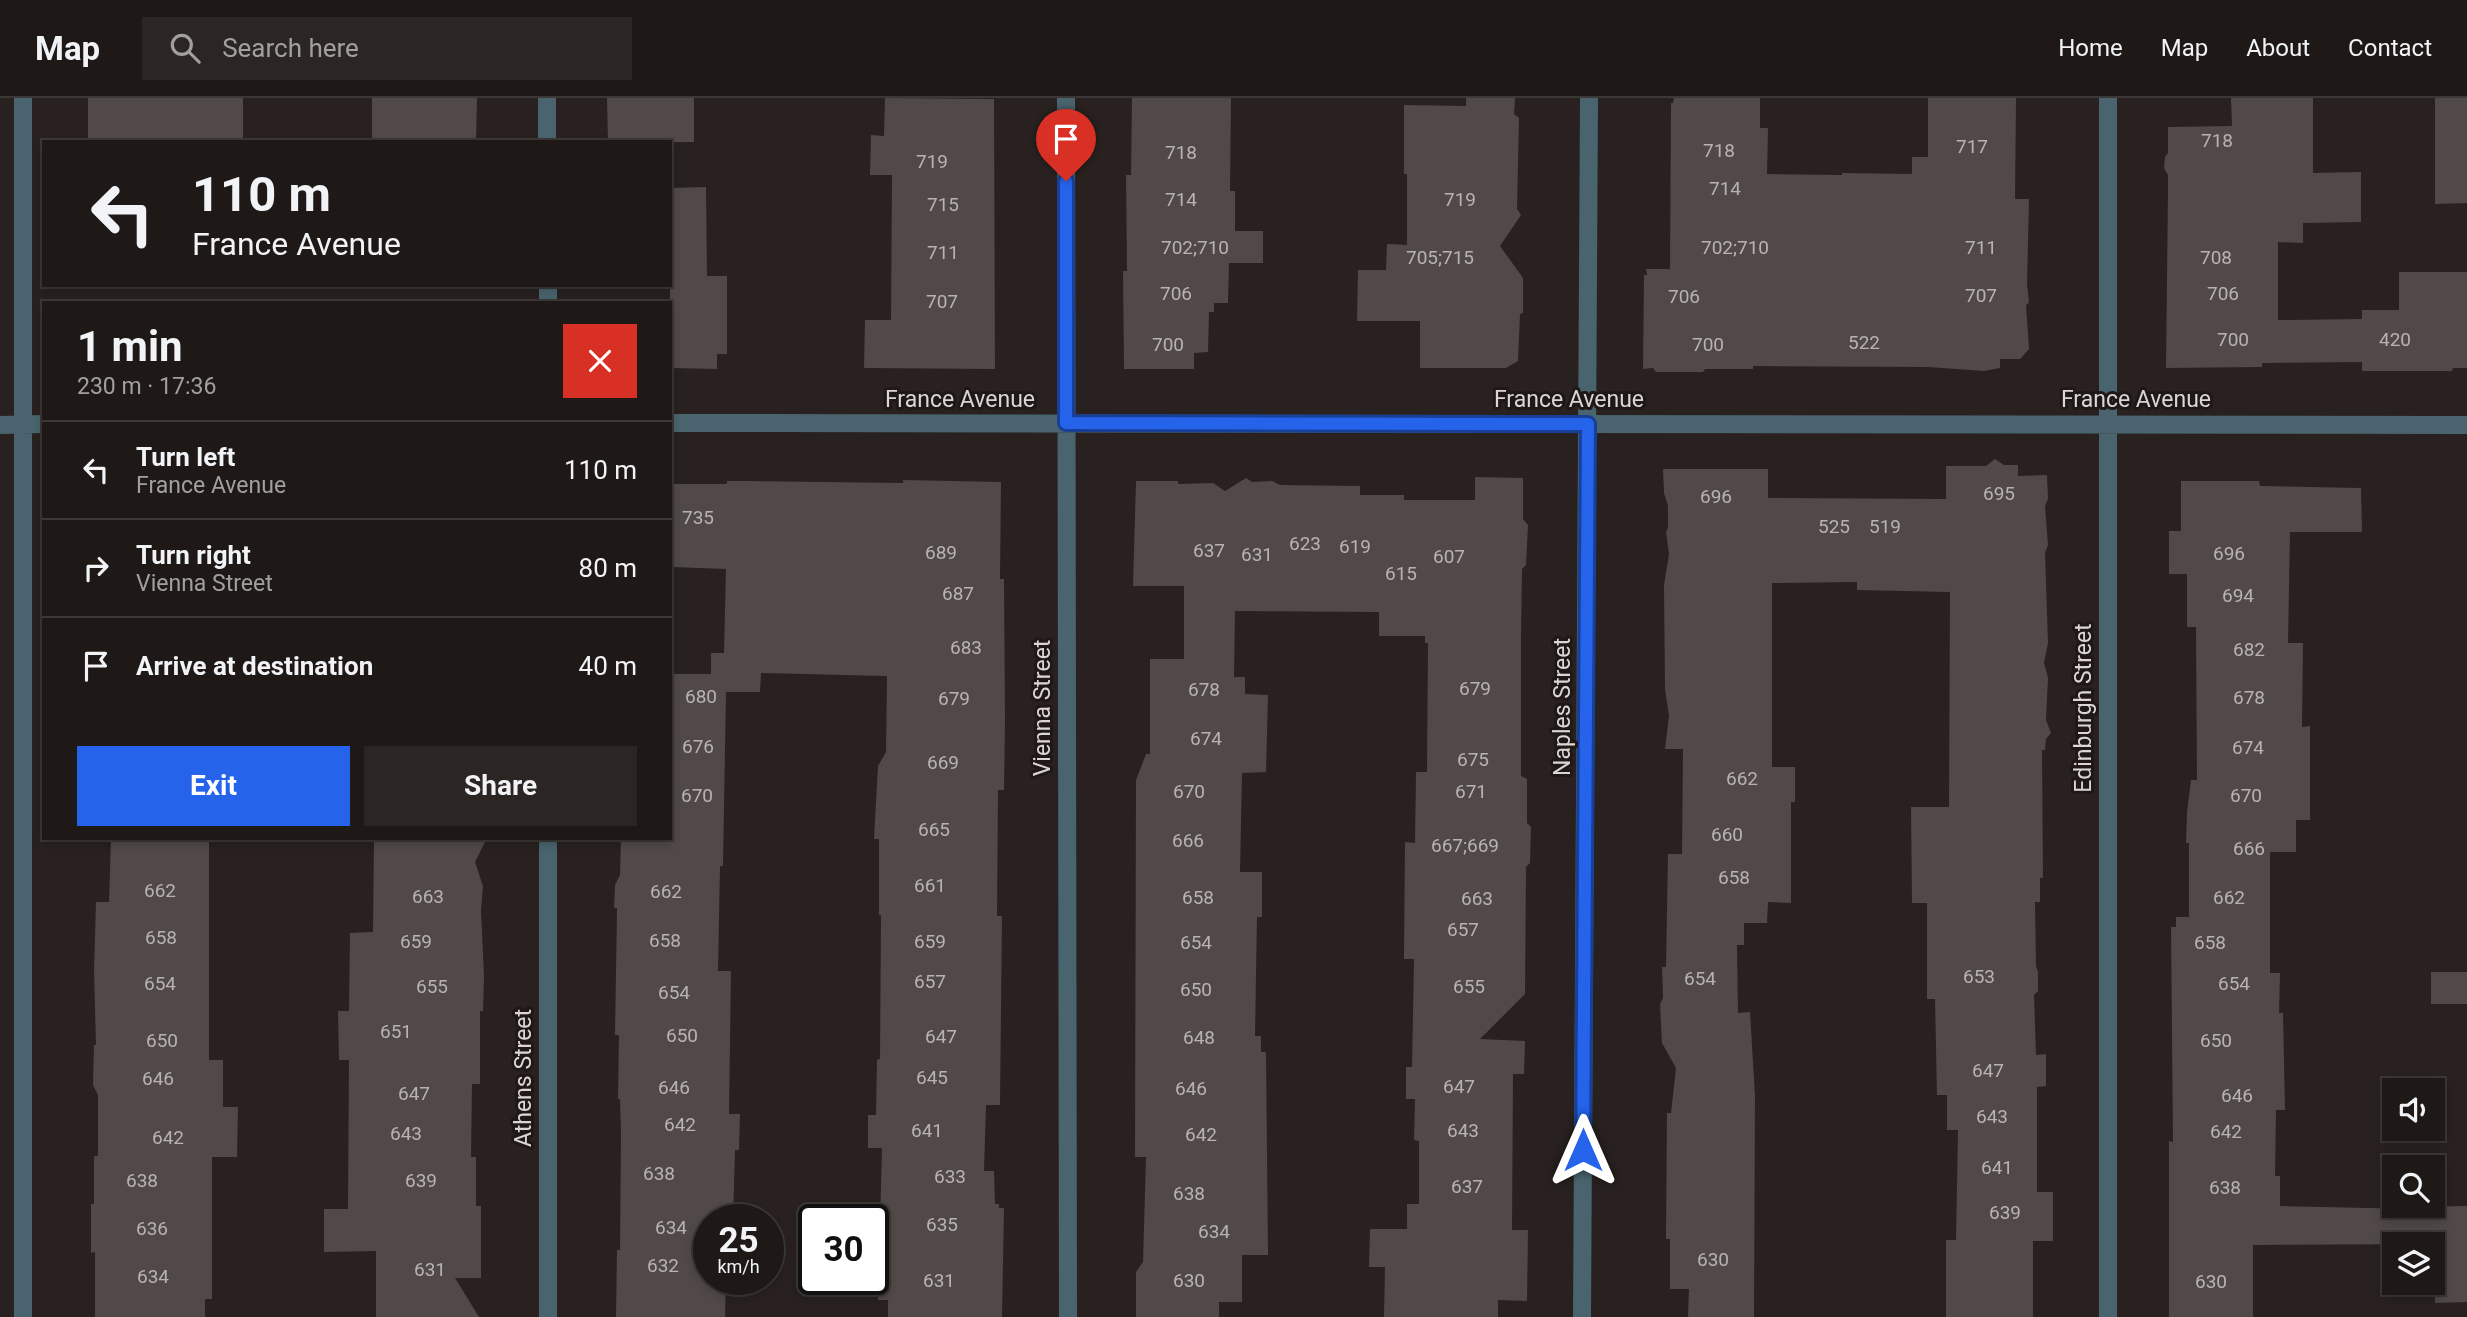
<!DOCTYPE html>
<meta charset="utf-8">
<style>
:root{--surface:#1e1917;--page:#2b2624;--text:#f1f3f6;--muted:#a1a0a1;--line:#3c3836;--accent:#2563eb}
body{margin:0;font-family:Roboto,sans-serif;background:var(--page);color:var(--text);height:100vh;display:flex;flex-direction:column;font-size:26px;white-space:nowrap}
*{box-sizing:border-box;margin:0}
p{font-size:23px;color:var(--muted)}
.icon{flex:none;width:38px;height:38px;fill:none;stroke:currentColor;stroke-width:2;stroke-linecap:round;stroke-linejoin:round}
.map{position:relative;flex:1;overflow:hidden}
.drawer{position:absolute;left:42px;top:203px;width:630px;height:539px;display:flex;flex-direction:column;background:var(--surface);border-radius:0px;box-shadow:0 4px 10px #0003,0 0 0 2px var(--line)}
.drawer>*{flex:none}
.hud{position:absolute;left:42px;top:42px;width:630px;height:147px;border-radius:0px;box-shadow:0 4px 10px #0003,0 0 0 2px var(--line);background:#1e1917;color:var(--text);overflow:hidden}
.tools{position:absolute;left:2382px;top:980px;display:grid;gap:14px}
.tools a{display:grid;place-items:center;width:63px;height:63px;border-radius:0px;background:var(--surface);box-shadow:0 4px 10px #0003,0 0 0 2px var(--line);font-size:35px}
.speed{position:absolute;left:693px;top:1106px;display:flex;gap:14px;font-size:35px;font-weight:700;text-align:center}
.speed>*{display:grid;place-content:center;width:91px;height:91px;border-radius:50%;background:var(--surface);box-shadow:0 4px 10px #0003,0 0 0 2px var(--line);line-height:1}
.speed small{font-size:18px;font-weight:400}
.speed .limit{border:4px solid #111;border-radius:10px;background:#fff;color:#111}
.pin{position:absolute;display:grid;place-items:center;width:60px;height:60px;color:#fff;margin:-72px -30px;border-radius:50% 50% 50% 0;rotate:-45deg;box-shadow:0 0 7px #0007}
.pin .icon{rotate:45deg}
.me{position:absolute;width:77px;margin:-38px;rotate:0deg;stroke-linejoin:round;filter:drop-shadow(0 0 5px #0008)}
.turn{display:flex;align-items:center;gap:24px;height:147px;padding:0 35px;font-size:32px}
.turn .icon{width:91px;height:91px;stroke-width:2.5}
.turn b{display:block;font-size:49px;line-height:60px}
.round{display:grid;place-items:center;flex:none;width:74px;height:74px;border-radius:0px;background:var(--page)}
.summary{display:flex;align-items:center;justify-content:space-between;height:119px;padding:0 35px}
h1{font-size:42px;font-weight:700;line-height:52px}
.cta{display:flex;gap:14px;margin-top:auto;padding:14px 35px}
.cta a{flex:1;height:80px;border-radius:0px;background:var(--accent);color:#fff;font-size:28px;font-weight:700;line-height:80px;text-align:center}
.cta a+a{background:var(--page);color:var(--text)}
ul{padding:0;list-style:none}
li{display:flex;align-items:center;gap:21px;height:98px;padding:0 35px;border-top:2px solid var(--line)}
li div{flex:1}
li b{display:block;font-size:26px}
li em{font-style:normal}
header{display:flex;align-items:center;gap:42px;box-sizing:border-box;height:98px;padding:0 35px;background:var(--surface);border-bottom:2px solid var(--line)}
header strong{font-size:33px}
nav{display:flex;gap:38px;margin-inline-start:auto;font-size:24px}
.search{width:490px;height:63px;background:var(--page);display:flex;align-items:center;gap:18px;box-sizing:border-box;padding:0 24px;border-radius:0px;color:var(--muted);font-size:26px}
.map>svg:first-child{display:block}
</style>
<header>
<strong>Map</strong>
<div class="search"><svg class="icon" aria-label="search" viewBox="0 0 24 24"><circle cx="10" cy="10" r="6"/><path d="M15 15l6 6"/></svg>Search here</div>
<nav><a>Home</a><a>Map</a><a>About</a><a>Contact</a></nav>
</header>
<div class="map">
<svg width="2467" height="1219" viewBox="0 0 2467 1219">
<rect width="100%" height="100%" fill="#28211f"/>
<!-- building -->
<path fill="#514947" d="M88 0H243V44H88Z
M372 0H477L476 44H372Z
M607 0H694V44H608Z
M885 0 994 1 995 271 864 270 865 222H891L892 77H870L871 37 884 38Z
M1132 0H1231L1230 93H1235V133H1263V165H1229L1228 205H1214V214H1209L1208 254 1194 255V271H1124L1123 173H1127L1126 77H1131Z
M1466 0H1515L1514 16 1519 20 1517 111 1521 117 1500 148 1523 180V215L1520 216 1518 263 1506 270H1420V223H1357L1358 172H1386L1387 146 1407 147V76H1404V7L1466 8Z
M1674 0H1760V30H1768L1767 76 1842 77V75L1912 76V59H1928V0H2016L2015 101H2029L2027 186 2029 205 2026 207 2029 251 2020 261H2000V270L1984 273 1928 269 1753 268V271H1705L1703 274H1656L1653 270 1643 271 1644 177H1647L1646 171H1670L1671 5H1673Z
M2231 0H2313V75L2361 74V124L2303 125V145L2278 144V222L2362 221V212H2399V174H2467V270H2453L2452 273H2362V264L2262 265V269L2166 270 2168 93V77L2164 70 2165 59 2168 55V29L2232 28Z
M2435 0H2467V105L2435 106Z
M706 89 707 178H727V256H717V271L670 270V90Z
M1995 361 2004 367H2018V378L2047 377 2048 401 2045 408 2048 447 2045 455 2048 545 2044 565 2048 580 2046 622 2051 635 2046 641 2045 652H2042L2043 780H2040V804H2035L2036 868 2038 874V893L2034 897 2036 957 2046 956V988L2037 989V1094H2053V1143H2033V1219H1946V1142H1956L1958 1032H1947V997H1937L1935 901H1927V805H1912L1911 709H1949L1950 494 1857 492V484L1772 485V669H1795V704H1791V805L1768 804 1767 825H1744V847H1737L1738 915 1750 914 1755 998 1754 1219H1688L1689 1191H1670V1141H1666L1667 1015H1671L1676 970 1662 945 1660 906 1663 900 1662 869H1666L1668 756H1682L1683 651H1665L1669 618 1665 591 1664 487 1669 456 1666 434 1668 430V408L1664 395 1663 371H1768V400L1946 401V368H1986Z
M1475 379 1523 380V421L1528 427 1526 467 1522 471 1521 538V678L1527 681V725L1531 729 1530 765 1526 769 1525 896 1480 941 1525 943 1524 976H1513L1512 1132H1528L1527 1203 1498 1202V1219H1384L1385 1169H1369L1370 1131H1407V1106H1419V1043L1414 1042 1415 1001H1406V969H1412L1414 861H1404L1405 744 1415 745 1416 674H1427L1428 545H1425V538H1379V514L1235 513 1234 579H1245V596L1268 597 1266 674 1242 675 1240 774H1262V819H1257L1255 938H1261V954H1266L1268 1157H1242V1204H1219V1219H1136V1174L1143 1164 1146 1059H1135L1136 682 1146 656H1150V561H1184V488H1133L1136 383H1178V386L1213 385 1225 393 1246 380 1252 384 1272 383 1280 387 1360 388V397H1404V402H1475Z
M903 382 1001 384 1000 481H1004L1005 623 1004 692H998L997 818H1002L1000 1007H986L984 1073H994L995 1106H999V1110H1004L1002 1219H888V1202H878L882 1050H868V1017H876L877 962 880 961 881 817H879V741H874L878 668 886 654 887 578 761 575 760 594H726L723 768H720L718 873H731L729 1016H740L739 1052H735L733 1122H709V1181H726L725 1219H616L617 1152H620L621 1035 620 1001H618L619 937H615L617 812V810H614L615 787 620 777 621 740H670V576H711V555H724L726 471 672 469 670 386H727V383H745L903 385Z
M2181 383H2259L2260 388 2361 390 2362 434H2290L2288 545H2303L2302 629 2310 628V722H2296V754H2270V875H2280L2279 915H2283L2285 1012H2276L2275 1078H2280V1108L2416 1111V1109L2467 1108V1204L2435 1205V1150H2432V1146L2253 1147V1219H2169V1043L2173 1044 2171 829H2176V819H2189V745H2186L2187 714 2191 682H2197L2196 529H2187V476H2169V433H2181Z
M111 740H209V962H223V1009H238L237 1059H212V1201H205V1219H95V1154L91 1155V1106H94V1058H98V997L93 987 94 947H96L94 873 96 804H109Z
M374 740H487L475 764 483 788 481 812 484 879 483 913H480V986H472L471 1059H476V1108H481V1180H455L479 1219H376V1153L324 1154V1111H348L349 962H339L338 913H349L350 835 373 834Z
M2431 874H2467V906H2431Z"/>
<g fill="none" stroke-linecap="round" stroke-linejoin="round">
<!-- minor -->
<path stroke="#49646e" stroke-width="18" d="M23 0V1219
M547 0V44
M1066 0 1068 1219
M2108 0V1219
M548 187V205
M670 325 2467 327
M0 327 44 326
M548 1219V740
M1582 1219 1589 0"/>
</g>
<g fill="none" stroke-linecap="round" stroke-linejoin="round">
<defs>
<path id="route" d="M1066 83V325L1588 326 1583 1052"/>
</defs>
<!-- route casing -->
<use href="#route" stroke="#184099" stroke-width="18"/>
<!-- route -->
<use href="#route" stroke="#2563eb" stroke-width="12"/>
</g>
<g text-anchor="middle" stroke-width="6" stroke-linejoin="round" paint-order="stroke">
<!-- number labels -->
<g font-size="19" fill="#b8b3b1">
<text x="2217" y="49">718</text>
<text x="1972" y="55">717</text>
<text x="1719" y="59">718</text>
<text x="1181" y="61">718</text>
<text x="932" y="70">719</text>
<text x="1725" y="97">714</text>
<text x="1181" y="108">714</text>
<text x="1460" y="108">719</text>
<text x="943" y="113">715</text>
<text x="1195" y="156">702;710</text>
<text x="1735" y="156">702;710</text>
<text x="1981" y="156">711</text>
<text x="943" y="161">711</text>
<text x="1440" y="166">705;715</text>
<text x="2216" y="166">708</text>
<text x="1176" y="202">706</text>
<text x="2223" y="202">706</text>
<text x="1981" y="204">707</text>
<text x="1684" y="205">706</text>
<text x="942" y="210">707</text>
<text x="2233" y="248">700</text>
<text x="2395" y="248">420</text>
<text x="1864" y="251">522</text>
<text x="1168" y="253">700</text>
<text x="1708" y="253">700</text>
<text x="1999" y="402">695</text>
<text x="1716" y="405">696</text>
<text x="698" y="426">735</text>
<text x="1834" y="435">525</text>
<text x="1885" y="435">519</text>
<text x="1305" y="452">623</text>
<text x="1355" y="455">619</text>
<text x="1209" y="459">637</text>
<text x="941" y="461">689</text>
<text x="2229" y="462">696</text>
<text x="1257" y="463">631</text>
<text x="1449" y="465">607</text>
<text x="1401" y="482">615</text>
<text x="958" y="502">687</text>
<text x="2238" y="504">694</text>
<text x="966" y="556">683</text>
<text x="2249" y="558">682</text>
<text x="1475" y="597">679</text>
<text x="1204" y="598">678</text>
<text x="701" y="605">680</text>
<text x="2249" y="606">678</text>
<text x="954" y="607">679</text>
<text x="1206" y="647">674</text>
<text x="698" y="655">676</text>
<text x="2248" y="656">674</text>
<text x="1473" y="668">675</text>
<text x="943" y="671">669</text>
<text x="1742" y="687">662</text>
<text x="1189" y="700">670</text>
<text x="1471" y="700">671</text>
<text x="697" y="704">670</text>
<text x="2246" y="704">670</text>
<text x="934" y="738">665</text>
<text x="1727" y="743">660</text>
<text x="1188" y="749">666</text>
<text x="1465" y="754">667;669</text>
<text x="2249" y="757">666</text>
<text x="1734" y="786">658</text>
<text x="930" y="794">661</text>
<text x="160" y="799">662</text>
<text x="666" y="800">662</text>
<text x="428" y="805">663</text>
<text x="1198" y="806">658</text>
<text x="2229" y="806">662</text>
<text x="1477" y="807">663</text>
<text x="1463" y="838">657</text>
<text x="161" y="846">658</text>
<text x="665" y="849">658</text>
<text x="416" y="850">659</text>
<text x="930" y="850">659</text>
<text x="1196" y="851">654</text>
<text x="2210" y="851">658</text>
<text x="1979" y="885">653</text>
<text x="1700" y="887">654</text>
<text x="930" y="890">657</text>
<text x="160" y="892">654</text>
<text x="2234" y="892">654</text>
<text x="432" y="895">655</text>
<text x="1469" y="895">655</text>
<text x="1196" y="898">650</text>
<text x="674" y="901">654</text>
<text x="396" y="940">651</text>
<text x="682" y="944">650</text>
<text x="941" y="945">647</text>
<text x="1199" y="946">648</text>
<text x="162" y="949">650</text>
<text x="2216" y="949">650</text>
<text x="1988" y="979">647</text>
<text x="932" y="986">645</text>
<text x="158" y="987">646</text>
<text x="1459" y="995">647</text>
<text x="674" y="996">646</text>
<text x="1191" y="997">646</text>
<text x="414" y="1002">647</text>
<text x="2237" y="1004">646</text>
<text x="1992" y="1025">643</text>
<text x="680" y="1033">642</text>
<text x="927" y="1039">641</text>
<text x="1463" y="1039">643</text>
<text x="2226" y="1040">642</text>
<text x="406" y="1042">643</text>
<text x="1201" y="1043">642</text>
<text x="168" y="1046">642</text>
<text x="1997" y="1076">641</text>
<text x="659" y="1082">638</text>
<text x="950" y="1085">633</text>
<text x="142" y="1089">638</text>
<text x="421" y="1089">639</text>
<text x="1467" y="1095">637</text>
<text x="2225" y="1096">638</text>
<text x="1189" y="1102">638</text>
<text x="2005" y="1121">639</text>
<text x="942" y="1133">635</text>
<text x="671" y="1136">634</text>
<text x="152" y="1137">636</text>
<text x="1214" y="1140">634</text>
<text x="1713" y="1168">630</text>
<text x="663" y="1174">632</text>
<text x="430" y="1178">631</text>
<text x="153" y="1185">634</text>
<text x="939" y="1189">631</text>
<text x="1189" y="1189">630</text>
<text x="2211" y="1190">630</text>
</g>
<!-- street labels -->
<g font-size="23" fill="#dbd6d4" stroke="#1f1816">
<text x="960" y="309">France Avenue</text>
<text x="1569" y="309">France Avenue</text>
<text x="2136" y="309">France Avenue</text>
<text transform="translate(1562 609) rotate(-90)" y="8">Naples Street</text>
<text transform="translate(1042 610) rotate(-90)" y="8">Vienna Street</text>
<text transform="translate(2083 610) rotate(-90)" y="8">Edinburgh Street</text>
<text transform="translate(523 980) rotate(-90)" y="8">Athens Street</text>
</g>
</g>
</svg>
<div class="tools">
<a><svg class="icon" aria-label="sound" viewBox="0 0 24 24"><path d="M4 9h4l5-4v14l-5-4H4zM17 9q2 3 0 6"/></svg></a>
<a><svg class="icon" aria-label="search" viewBox="0 0 24 24"><circle cx="10" cy="10" r="6"/><path d="M15 15l6 6"/></svg></a>
<a><svg class="icon" aria-label="layers" viewBox="0 0 24 24"><path d="M12 4l9 5-9 5-9-5zM3 14l9 5 9-5"/></svg></a>
</div>
<div class="speed"><div>25<small>km/h</small></div><div class="limit">30</div></div>
<div class="pin" style="left:1066px;top:83px;background:#d93025"><svg class="icon" aria-label="arrive" viewBox="0 0 24 24"><path d="M6 21V4h12l-3 4 3 4H6"/></svg></div>
<svg class="me" style="left:1583px;top:1052px" viewBox="-20 -20 40 40"><path d="M0-17L14 15 0 8-14 15z" fill="#2563eb" stroke="#fff" stroke-width="4"/></svg>
<div class="hud">
<div class="turn"><svg class="icon" aria-label="left" viewBox="0 0 24 24"><path d="M17 20v-9H6M10 6l-5 5 5 5"/></svg><div><b>110 m</b>France Avenue</div></div>
</div>
<section class="drawer">
<div class="summary"><div><h1>1 min</h1><p>230 m · 17:36</p></div><a class="round" style="background:#d93025;color:#fff"><svg class="icon" aria-label="close" viewBox="0 0 24 24"><path d="M6 6l12 12M18 6L6 18"/></svg></a></div>
<ul>
<li><svg class="icon" aria-label="left" viewBox="0 0 24 24"><path d="M17 20v-9H6M10 6l-5 5 5 5"/></svg><div><b>Turn left</b><p>France Avenue</p></div><em>110 m</em></li>
<li><svg class="icon" aria-label="right" viewBox="0 0 24 24"><path d="M7 20v-9h11M14 6l5 5-5 5"/></svg><div><b>Turn right</b><p>Vienna Street</p></div><em>80 m</em></li>
<li><svg class="icon" aria-label="arrive" viewBox="0 0 24 24"><path d="M6 21V4h12l-3 4 3 4H6"/></svg><div><b>Arrive at destination</b></div><em>40 m</em></li>
</ul>
<div class="cta"><a>Exit</a><a>Share</a></div>
</section>
</div>
